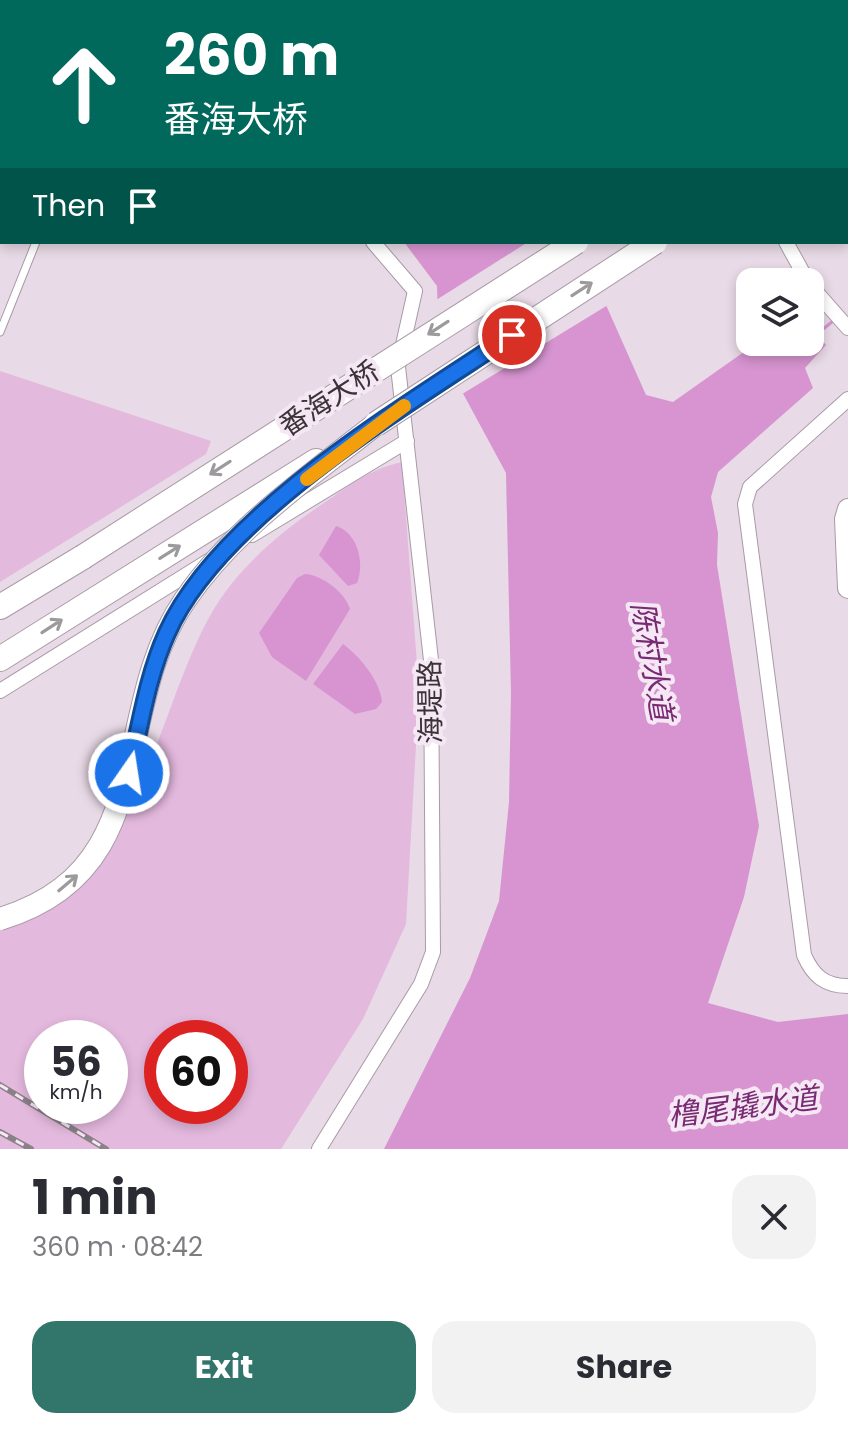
<!DOCTYPE html>
<meta charset="utf-8">
<style>
:root{--surface:#fff;--page:#f2f2f3;--text:#2b2b33;--muted:#7c7c81;--accent:#32766b}
body{margin:0;font-family:Poppins,"Noto Sans SC",sans-serif;background:var(--page);color:var(--text);height:100vh;display:flex;flex-direction:column;font-size:30px;white-space:nowrap}
*{box-sizing:border-box;margin:0}
p{font-size:26px;color:var(--muted)}
.icon{flex:none;width:44px;height:44px;fill:none;stroke:currentColor;stroke-width:2;stroke-linecap:round;stroke-linejoin:round}
.map{position:relative;height:1149px;overflow:hidden}
.details{display:flex;flex-direction:column;background:var(--surface);flex:1}
.details>*{flex:none}
.banner{position:absolute;left:0px;top:0px;width:848px;height:244px;box-shadow:0 4px 12px #0003;background:#00695c;color:#fff;overflow:hidden}
.fabs{position:absolute;left:736px;top:268px;display:grid;gap:16px}
.fabs a{display:grid;place-items:center;width:88px;height:88px;border-radius:16px;background:var(--surface);box-shadow:0 4px 12px #0003;font-size:40px}
.speed{position:absolute;left:24px;top:1020px;display:flex;gap:16px;font-size:40px;font-weight:700;text-align:center}
.speed>*{display:grid;place-content:center;width:104px;height:104px;border-radius:50%;background:var(--surface);box-shadow:0 4px 12px #0003;line-height:1}
.speed small{font-size:20px;font-weight:400}
.speed .limit{border:12px solid #d22;background:#fff;color:#111}
.pin{position:absolute;display:grid;place-items:center;width:68px;height:68px;color:#fff;margin:-34px;border:4px solid #fff;border-radius:50%;box-shadow:0 2px 8px #0007}
.me{position:absolute;width:88px;margin:-44px;rotate:13deg;stroke-linejoin:round;filter:drop-shadow(0 0 6px #0008)}
.turn{display:flex;align-items:center;gap:28px;height:168px;padding:0 32px;font-size:36px}
.turn .icon{width:104px;height:104px;stroke-width:2.5}
.turn b{display:block;font-size:56px;line-height:68px}
.then{display:flex;align-items:center;height:76px;padding:0 32px;background:#0003;gap:16px;font-size:30px}
.round{display:grid;place-items:center;flex:none;width:84px;height:84px;border-radius:24px;background:var(--page)}
.head{display:flex;align-items:center;justify-content:space-between;height:136px;padding:0 32px}
h1{font-size:48px;font-weight:700;line-height:60px}
.primary-button{display:flex;gap:16px;margin-top:auto;padding:16px 32px}
.primary-button a{flex:1;height:92px;border-radius:24px;background:var(--accent);color:#fff;font-size:32px;font-weight:700;line-height:92px;text-align:center}
.primary-button a+a{background:var(--page);color:var(--text)}
.map>svg:first-child{display:block}
</style>
<div class="map">
<svg width="848" height="1149" viewBox="0 0 848 1149">
<rect width="100%" height="100%" fill="#e8dae6"/>
<!-- green -->
<path fill="#e4b9de" fill-rule="evenodd" d="M0 371 211 441 206 454 0 582Z
M402 462 419 692 406 924 363 1019 281 1149H0V928C133 905 155 712 211 614 236 570 277 535 318 507 346 488 369 469 402 462ZM42 1038H110V1106H42ZM162 1038H230V1106H162Z"/>
<!-- water -->
<path fill="#d794d0" d="M281 0H462V2H281Z
M404 242H578L646 395 673 402 758 342H810V325L826 345 805 368 813 388 718 472 711 497 718 533 717 565 759 826 744 897 708 1003 778 1022 848 1014V1149H384L470 978 499 901 509 802 511 693 506 473 439 349 437 286Z
M336 526C358 533 365 563 357 583L348 586 319 555Z
M305 574C322 575 345 592 350 609L306 681 272 657 259 633 297 578Z
M343 644C360 657 380 680 382 702L376 709 355 714 313 684Z"/>
<!-- pier -->
<path fill="#e8dae6" d="M528 242H582L608 305 459 396 435 350 433 302Z"/>
<g fill="none" stroke-linecap="round" stroke-linejoin="round">
<!-- stream -->
<path stroke="#d794d0" stroke-width="3" d="M817 334 833 321"/>
<defs>
<path id="lane" d="M43 2 44 0
M0 10 2 11
M0 53 2 54
M0 332 36 242"/>
<path id="street" d="M248 0 249 2
M658 0 659 2
M786 242 808 282
M810 285 848 328
M848 399 750 487 745 504 804 955C813 976 825 986 848 986
M252 535 407 441
M0 691 210 560
M319 1149 421 984 433 952 431 660 398 367 415 291 373 242"/>
<path id="secondary" d="M848 509 845 519 848 588"/>
<path id="primary" d="M744 0 746 2
M846 33H848
M846 54 848 52
M846 144 848 143"/>
<path id="highway" d="M846 78 848 77
M846 122 848 121
M0 607 83 557
M0 659 316 461"/>
</defs>
<!-- lane casing -->
<use href="#lane" stroke="#a89ba6" stroke-width="9"/>
<!-- street casing -->
<use href="#street" stroke="#a89ba6" stroke-width="16"/>
<!-- secondary casing -->
<use href="#secondary" stroke="#a89ba6" stroke-width="22"/>
<!-- primary casing -->
<use href="#primary" stroke="#a89ba6" stroke-width="24"/>
<!-- highway casing -->
<use href="#highway" stroke="#a89ba6" stroke-width="26"/>
<!-- lane -->
<use href="#lane" stroke="#fff" stroke-width="7"/>
<!-- street -->
<use href="#street" stroke="#fff" stroke-width="14"/>
<!-- secondary -->
<use href="#secondary" stroke="#fff" stroke-width="20"/>
<!-- primary -->
<use href="#primary" stroke="#fff" stroke-width="22"/>
<!-- highway -->
<use href="#highway" stroke="#fff" stroke-width="24"/>
<defs>
<path id="rail" d="M0 1085 106 1149
M0 1132 31 1149"/>
</defs>
<!-- rail casing -->
<use href="#rail" stroke="#8b8189" stroke-width="6"/>
<!-- rail -->
<use href="#rail" stroke="#f5e7f3" stroke-width="3" stroke-dasharray="9" stroke-linecap="butt"/>
<defs>
<path id="primary-bridge" d="M0 919C163 870 108 711 185 600 234 528 309 477 376 424"/>
<path id="highway-bridge" d="M376 424 655 242
M83 557 576 242"/>
</defs>
<!-- primary-bridge casing -->
<use href="#primary-bridge" stroke="#a89ba6" stroke-width="24" stroke-linecap="butt"/>
<!-- highway-bridge casing -->
<use href="#highway-bridge" stroke="#a89ba6" stroke-width="26" stroke-linecap="butt"/>
<!-- primary-bridge -->
<use href="#primary-bridge" stroke="#fff" stroke-width="22"/>
<!-- highway-bridge -->
<use href="#highway-bridge" stroke="#fff" stroke-width="24"/>
</g>
<!-- one-way arrows -->
<defs><path id="oneway-shaft" d="M-6 0H5M1.5-3L5.5 0L1.5 3" fill="none" stroke-width="1.6" stroke-linecap="round" stroke-linejoin="round" transform="scale(2)"/></defs>
<g stroke="#9c9a9c">
<use href="#oneway-shaft" transform="translate(582 289) rotate(-33)"/>
<use href="#oneway-shaft" transform="translate(438 328) rotate(147)"/>
<use href="#oneway-shaft" transform="translate(220 468) rotate(147)"/>
<use href="#oneway-shaft" transform="translate(170 552) rotate(-32)"/>
<use href="#oneway-shaft" transform="translate(52 626) rotate(-33)"/>
<use href="#oneway-shaft" transform="translate(68 883) rotate(-40)"/>
</g>
<g fill="none" stroke-linecap="round" stroke-linejoin="round">
<defs>
<path id="route" d="M129 773C140 727 147 677 167 633 219 516 407 405 512 335"/>
</defs>
<!-- route casing -->
<use href="#route" stroke="#114b97" stroke-width="20"/>
<!-- route -->
<use href="#route" stroke="#1a73e8" stroke-width="14"/>
<!-- slow -->
<path stroke="#f59e0b" stroke-width="14" d="M307 479 404 406"/>
</g>
<g text-anchor="middle" stroke-width="8" stroke-linejoin="round" paint-order="stroke">
<!-- street labels -->
<g font-size="28" fill="#3a3439" stroke="#f5e7f3">
<text transform="translate(329 398) rotate(-33)" y="10">番海大桥</text>
<text transform="translate(430 702) rotate(-91)" y="10">海堤路</text>
</g>
<!-- water labels -->
<g font-size="30" font-style="italic" fill="#782a73" stroke="#f5e7f3">
<text transform="translate(652 661) rotate(80)" y="10">陈村水道</text>
<text transform="translate(743 1107) rotate(-7)" y="10">橹尾撬水道</text>
</g>
</g>
</svg>
<div class="fabs">
<a><svg class="icon" aria-label="layers" viewBox="0 0 24 24"><path d="M12 4l9 5-9 5-9-5zM3 14l9 5 9-5"/></svg></a>
</div>
<div class="speed"><div>56<small>km/h</small></div><div class="limit">60</div></div>
<div class="pin" style="left:512px;top:335px;background:#d93025"><svg class="icon" aria-label="arrive" viewBox="0 0 24 24"><path d="M6 21V4h12l-3 4 3 4H6"/></svg></div>
<svg class="me" style="left:129px;top:773px" viewBox="-20 -20 40 40"><circle r="17" fill="#1a73e8" stroke="#fff" stroke-width="3"/><path d="M0-11L8 9 0 5-8 9z" fill="#fff"/></svg>
<div class="banner">
<div class="turn"><svg class="icon" aria-label="ahead" viewBox="0 0 24 24"><path d="M12 20V5M6 11l6-6 6 6"/></svg><div><b>260 m</b>番海大桥</div></div>
<div class="then">Then<svg class="icon" aria-label="arrive" viewBox="0 0 24 24"><path d="M6 21V4h12l-3 4 3 4H6"/></svg></div>
</div>
</div>
<section class="details">
<div class="head"><div><h1>1 min</h1><p>360 m · 08:42</p></div><a class="round"><svg class="icon" aria-label="close" viewBox="0 0 24 24"><path d="M6 6l12 12M18 6L6 18"/></svg></a></div>
<div class="primary-button"><a>Exit</a><a>Share</a></div>
</section>
